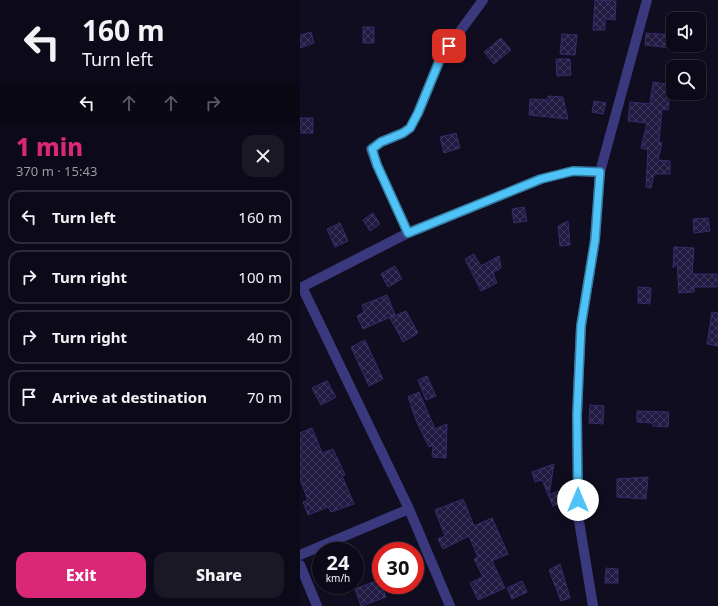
<!DOCTYPE html>
<meta charset="utf-8">
<style>
:root{--surface:#0c0a18;--page:#1a1825;--text:#f1f3f6;--muted:#9a9aa2;--line:#2c2b37;--accent:#db2777}
body{margin:0;font-family:"Noto Sans",sans-serif;background:var(--page);color:var(--text);height:100vh;display:flex;flex-direction:column;font-size:15px;white-space:nowrap}
*{box-sizing:border-box;margin:0}
p{font-size:13px;color:var(--muted)}
.icon{flex:none;width:22px;height:22px;fill:none;stroke:currentColor;stroke-width:2;stroke-linecap:round;stroke-linejoin:round}
.map{position:relative;flex:1;overflow:hidden}
.drawer{display:flex;flex-direction:column;background:var(--surface);width:300px}
.drawer>*{flex:none}
.banner{background:#0c0a18;color:var(--text);overflow:hidden}
.tools{position:absolute;left:366px;top:12px;display:grid;gap:8px}
.tools a{display:grid;place-items:center;width:40px;height:40px;border-radius:8px;background:var(--surface);box-shadow:0 1px 3px #0004,0 0 0 1px var(--line);font-size:20px}
.speed{position:absolute;left:12px;top:542px;display:flex;gap:8px;font-size:20px;font-weight:700;text-align:center}
.speed>*{display:grid;place-content:center;width:52px;height:52px;border-radius:50%;background:var(--surface);box-shadow:0 1px 3px #0004,0 0 0 1px var(--line);line-height:1}
.speed small{font-size:10px;font-weight:400}
.speed .limit{border:6px solid #d22;background:#fff;color:#111}
.pin{position:absolute;display:grid;place-items:center;width:34px;height:34px;color:#fff;margin:-17px;border-radius:8px;box-shadow:0 2px 6px #0006}
.me{position:absolute;width:44px;margin:-22px;rotate:0deg;stroke-linejoin:round;filter:drop-shadow(0 0 3px #0008)}
.turn{display:flex;align-items:center;gap:14px;height:84px;padding:0 16px;font-size:18px}
.turn .icon{width:52px;height:52px;stroke-width:2.5}
.turn b{display:block;font-size:28px;line-height:34px}
.lanes{display:flex;align-items:center;height:38px;padding:0 16px;background:#0003;justify-content:center;gap:20px;direction:ltr}
.lanes .off{opacity:.35}
.round{display:grid;place-items:center;flex:none;width:42px;height:42px;border-radius:12px;background:var(--page)}
.headline{display:flex;align-items:center;justify-content:space-between;height:68px;padding:0 16px}
h1{font-size:24px;font-weight:800;line-height:30px;color:var(--accent)}
.action{display:flex;gap:8px;margin-top:auto;padding:8px 16px}
.action a{flex:1;height:46px;border-radius:12px;background:var(--accent);color:#fff;font-size:16px;font-weight:800;line-height:46px;text-align:center}
.action a+a{background:var(--page);color:var(--text)}
ul{padding:0;list-style:none}
li{display:flex;align-items:center;gap:12px;height:54px;margin:0 8px 6px;padding:0 8px;border:2px solid var(--line);border-radius:12px}
li div{flex:1}
li b{display:block;font-size:15px}
li em{font-style:normal}
main{display:flex;flex:1;min-height:0}
.map>svg:first-child{display:block}
</style>
<main>
<section class="drawer">
<div class="banner">
<div class="turn"><svg class="icon" aria-label="left" viewBox="0 0 24 24"><path d="M17 20v-9H6M10 6l-5 5 5 5"/></svg><div><b>160 m</b>Turn left</div></div>
<div class="lanes"><svg class="icon" aria-label="left" viewBox="0 0 24 24"><path d="M17 20v-9H6M10 6l-5 5 5 5"/></svg><svg class="icon off" aria-label="ahead" viewBox="0 0 24 24"><path d="M12 20V5M6 11l6-6 6 6"/></svg><svg class="icon off" aria-label="ahead" viewBox="0 0 24 24"><path d="M12 20V5M6 11l6-6 6 6"/></svg><svg class="icon off" aria-label="right" viewBox="0 0 24 24"><path d="M7 20v-9h11M14 6l5 5-5 5"/></svg></div>
</div>
<div class="headline"><div><h1>1 min</h1><p>370 m · 15:43</p></div><a class="round"><svg class="icon" aria-label="close" viewBox="0 0 24 24"><path d="M6 6l12 12M18 6L6 18"/></svg></a></div>
<ul>
<li><svg class="icon" aria-label="left" viewBox="0 0 24 24"><path d="M17 20v-9H6M10 6l-5 5 5 5"/></svg><div><b>Turn left</b></div><em>160 m</em></li>
<li><svg class="icon" aria-label="right" viewBox="0 0 24 24"><path d="M7 20v-9h11M14 6l5 5-5 5"/></svg><div><b>Turn right</b></div><em>100 m</em></li>
<li><svg class="icon" aria-label="right" viewBox="0 0 24 24"><path d="M7 20v-9h11M14 6l5 5-5 5"/></svg><div><b>Turn right</b></div><em>40 m</em></li>
<li><svg class="icon" aria-label="arrive" viewBox="0 0 24 24"><path d="M6 21V4h12l-3 4 3 4H6"/></svg><div><b>Arrive at destination</b></div><em>70 m</em></li>
</ul>
<div class="action"><a>Exit</a><a>Share</a></div>
</section>
<div class="map">
<svg width="418" height="606" viewBox="0 0 418 606">
<defs>
<pattern id="building-cross-hatch" width="8" height="8" patternUnits="userSpaceOnUse"><rect width="8" height="8" fill="#211a41"/><path d="M0 0l8 8M0 8l8-8" fill="none" stroke="#403a5e"/></pattern>
</defs>
<rect width="100%" height="100%" fill="#100d20"/>
<!-- building -->
<path fill="url(#building-cross-hatch)" stroke="#372c6c" d="M295 0 316 1 315 20 305 19V30H293Z
M63 27H74V43H63Z
M11 32 14 43 0 48V35Z
M346 33 372 35 371 48 345 45Z
M262 34 277 35 275 55 260 54Z
M201 38 211 50 194 64 184 52Z
M256 59H270L271 75 257 76Z
M353 82 371 85 368 110 362 109 359 142 362 143 358 160 370 161V174H354L351 188 346 187 348 150 341 148 347 123 328 121 330 102 350 104Z
M248 96 263 97 268 119 229 115 230 99 248 100Z
M294 101 306 103 303 114 292 112Z
M0 118H13V133H0Z
M156 133 160 148 144 153 140 137Z
M224 207 227 221 214 223 212 209Z
M73 213 80 224 70 231 63 220Z
M408 218 410 231 394 233 393 219Z
M268 221 270 245 260 246 258 226Z
M40 223 48 241 35 247 27 229Z
M374 247 394 248 392 274H417V287H394V292L379 293 377 263 373 268Z
M174 254 181 266 199 256 201 268 193 273 197 283 181 291 165 259Z
M95 266 102 279 88 287 81 274Z
M338 287 351 288 350 304 338 303Z
M87 295 95 315 63 329 57 316 64 312 62 305Z
M106 311 118 333 103 342 90 318Z
M412 312 418 313V346L407 344Z
M65 340 83 379 69 386 51 347Z
M127 376 136 396 126 400 118 380Z
M27 381 36 397 21 405 12 388Z
M119 392 135 429 147 424 146 458 132 457 133 445 129 447 116 420 108 397Z
M290 405 304 406 303 424 289 423Z
M337 411 369 412 368 427 353 426V423L337 422Z
M12 428 22 453 33 449 45 475 42 476 54 504 31 512 28 507 8 515 3 502 8 500 0 479V433Z
M254 464 249 495 258 491 263 502 253 506 242 480 235 482 232 472Z
M348 477 346 499 317 497V479Z
M163 499 174 526 192 518 208 554 192 561 205 588 178 600 170 583 183 577 174 559 178 557 169 536 143 549 138 539 145 536 135 510Z
M260 564 270 598 261 601 249 570Z
M306 568 318 569V583H305Z
M79 580 86 597 61 606 55 589Z
M222 581 227 592 212 599 207 588Z"/>
<g fill="none" stroke-linecap="round" stroke-linejoin="round">
<!-- minor -->
<path stroke="#3a397e" stroke-width="10" d="M108 233 77 165 71 149 81 142 103 133 110 128 118 113 141 57 183 0
M2 287 109 509 150 606
M0 288 108 233 241 179 273 171 300 172
M0 555 109 509
M0 565 17 606
M293 606 278 515 277 415 281 326 295 240 300 172 347 0"/>
</g>
<g fill="none" stroke-linecap="round" stroke-linejoin="round">
<defs>
<path id="route" d="M149 46 141 57 118 113 110 128 103 133 81 142 72 149 77 165 108 233 241 179 273 171 300 172 295 240 281 326 277 415 278 500"/>
</defs>
<!-- route casing -->
<use href="#route" stroke="#337fa1" stroke-width="10"/>
<!-- route -->
<use href="#route" stroke="#4fc3f7" stroke-width="7"/>
</g>
</svg>
<div class="tools">
<a><svg class="icon" aria-label="sound" viewBox="0 0 24 24"><path d="M4 9h4l5-4v14l-5-4H4zM17 9q2 3 0 6"/></svg></a>
<a><svg class="icon" aria-label="search" viewBox="0 0 24 24"><circle cx="10" cy="10" r="6"/><path d="M15 15l6 6"/></svg></a>
</div>
<div class="speed"><div>24<small>km/h</small></div><div class="limit">30</div></div>
<div class="pin" style="left:149px;top:46px;background:#d93025"><svg class="icon" aria-label="arrive" viewBox="0 0 24 24"><path d="M6 21V4h12l-3 4 3 4H6"/></svg></div>
<svg class="me" style="left:278px;top:500px" viewBox="-20 -20 40 40"><circle r="19" fill="#fff"/><path d="M0-13L10 11 0 6-10 11z" fill="#4fc3f7"/></svg>
</div>
</main>
